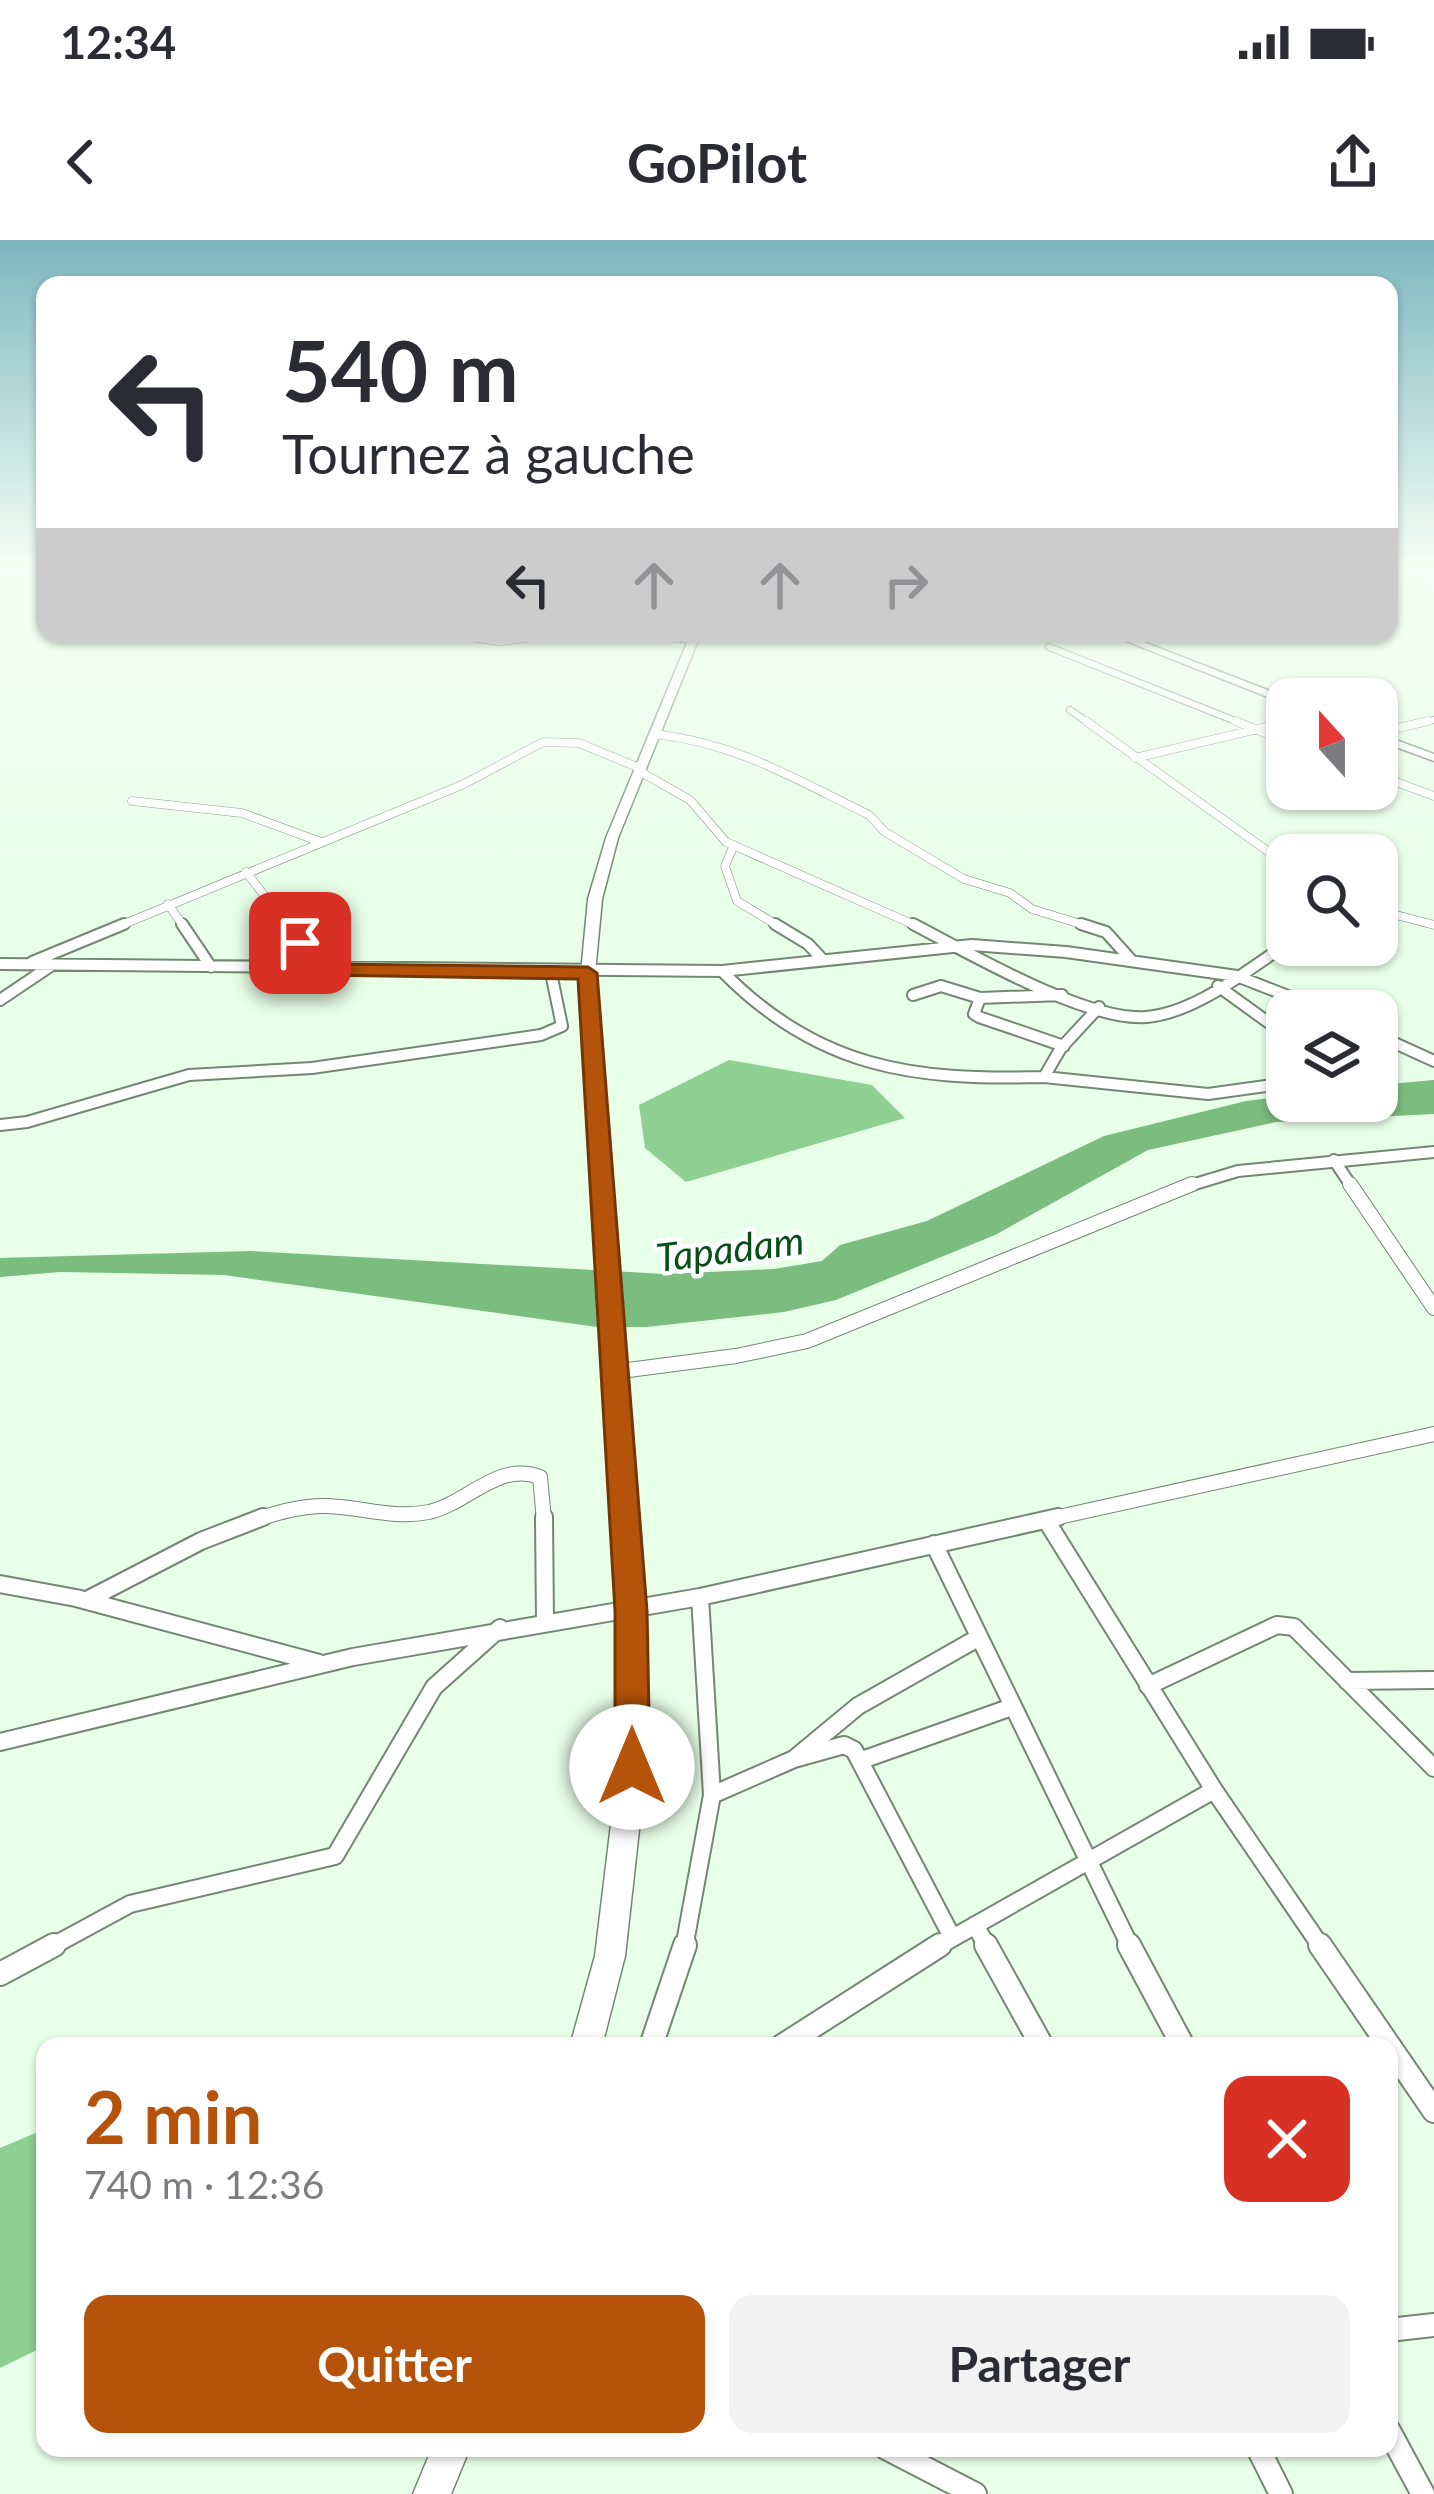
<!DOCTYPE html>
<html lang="fr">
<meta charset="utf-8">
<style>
:root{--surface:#fff;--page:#f2f2f3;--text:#2b2b33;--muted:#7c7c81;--accent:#b45309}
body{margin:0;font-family:Lato,sans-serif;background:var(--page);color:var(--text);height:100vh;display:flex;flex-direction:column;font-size:45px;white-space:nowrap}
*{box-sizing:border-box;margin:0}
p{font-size:39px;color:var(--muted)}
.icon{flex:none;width:66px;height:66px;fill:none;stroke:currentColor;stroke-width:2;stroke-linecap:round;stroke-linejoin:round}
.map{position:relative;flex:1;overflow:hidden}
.side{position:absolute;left:36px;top:1797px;width:1362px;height:420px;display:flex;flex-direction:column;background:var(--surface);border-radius:24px;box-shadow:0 3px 9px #0004}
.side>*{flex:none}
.top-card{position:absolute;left:36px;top:36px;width:1362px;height:366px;border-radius:24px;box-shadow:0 3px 9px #0004;background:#fff;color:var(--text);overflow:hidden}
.needle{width:78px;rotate:339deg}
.fabs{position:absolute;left:1266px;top:438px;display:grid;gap:24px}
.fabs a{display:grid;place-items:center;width:132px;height:132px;border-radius:24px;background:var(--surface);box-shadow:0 3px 9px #0004;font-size:60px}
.pin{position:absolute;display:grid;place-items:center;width:102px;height:102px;color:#fff;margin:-51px;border-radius:24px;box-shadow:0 6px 18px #0006}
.me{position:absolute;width:132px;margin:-66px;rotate:0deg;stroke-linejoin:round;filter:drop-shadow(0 0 9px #0008)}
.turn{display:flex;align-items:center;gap:42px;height:252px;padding:0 48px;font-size:54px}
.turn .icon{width:156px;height:156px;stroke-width:2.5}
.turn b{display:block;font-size:84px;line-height:102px}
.lanes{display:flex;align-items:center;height:114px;padding:0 48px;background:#0003;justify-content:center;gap:60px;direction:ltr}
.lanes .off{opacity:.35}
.round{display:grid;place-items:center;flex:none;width:126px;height:126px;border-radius:24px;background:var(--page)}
.summary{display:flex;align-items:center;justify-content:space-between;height:204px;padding:0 48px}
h1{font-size:72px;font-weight:700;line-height:90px;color:var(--accent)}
.button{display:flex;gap:24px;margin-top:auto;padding:24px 48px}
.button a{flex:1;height:138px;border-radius:24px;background:var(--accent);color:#fff;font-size:48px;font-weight:700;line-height:138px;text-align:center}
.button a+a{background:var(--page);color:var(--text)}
.status{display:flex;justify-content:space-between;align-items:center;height:84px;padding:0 60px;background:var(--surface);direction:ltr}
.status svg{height:33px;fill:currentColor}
header{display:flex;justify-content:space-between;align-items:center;height:156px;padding:0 48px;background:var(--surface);font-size:54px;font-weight:700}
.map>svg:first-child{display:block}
</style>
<div class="status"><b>12:34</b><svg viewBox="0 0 49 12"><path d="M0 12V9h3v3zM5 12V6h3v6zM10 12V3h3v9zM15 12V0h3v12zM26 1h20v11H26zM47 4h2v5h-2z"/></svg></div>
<header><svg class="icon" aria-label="back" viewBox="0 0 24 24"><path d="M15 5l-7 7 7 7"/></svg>GoPilot<svg class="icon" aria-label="share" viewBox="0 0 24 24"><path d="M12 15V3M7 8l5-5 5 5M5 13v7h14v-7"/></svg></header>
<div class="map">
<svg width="1434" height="2254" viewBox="0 0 1434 2254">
<rect width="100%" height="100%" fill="#e8ffe8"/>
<!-- forest -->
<path fill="#8ed092" d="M729 820 872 845 905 878 686 942 645 908 639 865Z
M45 1889V2106L0 2128V1908Z"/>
<!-- water -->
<path fill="#7bbc7f" d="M1434 840V874L1276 882 1148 910 995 995 836 1060 784 1072 646 1087H597L224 1035 60 1032 0 1037V1018L251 1011 665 1034 774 1029 822 1021 840 1005 927 981 1104 896 1246 861 1287 856V861H1377V845Z"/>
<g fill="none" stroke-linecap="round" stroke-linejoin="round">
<defs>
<path id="minor-far5" d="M437 393 500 402 568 393
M611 393 693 400
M1049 407 1243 484
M1070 470 1090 484
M1277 484 1287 482
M1415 484 1434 480"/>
<path id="minor-far4" d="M1086 481 1287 625
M1235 481 1287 502
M1377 493 1428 481
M654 494C737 503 795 539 869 575L885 592 964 639 1010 653 1032 669 1090 687
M1135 518 1287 482
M641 532 690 560 726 602 919 687
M1377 535 1434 556
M132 561 242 573 321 602
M734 605 725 626 737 661 780 687
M246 632 289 687
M1377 637 1390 613
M168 664 184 687
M1377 670 1434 685
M117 687 464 544 543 502 579 503 642 529"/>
<path id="minor-far3" d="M182 684 211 727
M286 684 321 729
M775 684 808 704 823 720
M913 684C967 712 1087 782 1146 777 1196 773 1247 730 1287 704
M1081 684 1106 692 1132 721
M32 722 124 684
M0 724 722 731 972 705 1066 712 1237 736 1326 771
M722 731C817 828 913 841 1044 837
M1218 746 1287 796
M913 755 941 746 980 758 1062 755
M980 758 974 774 979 777 1064 806
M0 760 52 725
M1099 767 1061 808 1044 837 1208 854 1287 843
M1377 795 1434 821
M0 885 27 882 189 835 312 828 541 795 562 786 551 733
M1334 920 1352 947
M1185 947 1238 931 1434 912"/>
<path id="minor-far2" d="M1350 944 1434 1068
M613 1132 736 1116 807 1101 1192 944
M254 1280C277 1273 303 1265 327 1266 362 1267 392 1279 429 1272 468 1263 498 1221 540 1237L544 1280
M1045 1280 1434 1194"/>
<path id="minor-far1" d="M544 1277 545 1382
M1046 1280 1214 1550 1322 1708
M934 1304 1131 1708
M0 1344 76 1358 319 1423
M87 1360 201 1301 263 1277
M1347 1441 1434 1440
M1148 1446 1277 1385 1294 1387 1434 1528
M0 1502 353 1417 700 1357 1058 1277
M794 1519 858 1466 976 1399
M862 1520 1009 1468
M712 1555 794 1519 844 1505 854 1510 952 1697
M975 1685 988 1708
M49 1708 130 1664 335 1616 434 1447 500 1388
M684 1708 712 1555 700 1357
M935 1708 1214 1550"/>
<path id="minor" d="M986 1705 1042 1806
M1129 1705 1183 1806
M1320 1705 1434 1871
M0 1734 54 1705
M651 1806 685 1705
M782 1806 940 1705
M1389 2090 1434 2085
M1389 2191 1423 2254
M886 2208 975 2254
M1258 2208 1281 2254"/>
<path id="primary" d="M1106 393H1120L1291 459H1287V464L1283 463Z
M1377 493 1434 514V521L1377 500Z"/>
<path id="trunk" d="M691 393H701L618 598 602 659 595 733 643 1371 646 1527 625 1716 602 1806H570L595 1716 618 1527 619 1371 581 733 588 659 606 598Z
M432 2208H470L451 2254H413Z"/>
</defs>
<!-- minor-far5 casing -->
<use href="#minor-far5" stroke="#738773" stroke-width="8"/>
<!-- minor-far4 casing -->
<use href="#minor-far4" stroke="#738773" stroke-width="9"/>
<!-- minor-far3 casing -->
<use href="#minor-far3" stroke="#738773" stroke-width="14"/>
<!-- minor-far2 casing -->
<use href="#minor-far2" stroke="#738773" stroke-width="16"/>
<!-- minor-far1 casing -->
<use href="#minor-far1" stroke="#738773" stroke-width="20"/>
<!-- minor casing -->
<use href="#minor" stroke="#738773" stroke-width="26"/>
<!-- primary casing -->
<use href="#primary" stroke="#738773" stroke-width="3"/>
<!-- trunk casing -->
<use href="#trunk" stroke="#738773" stroke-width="3"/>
<!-- minor-far5 -->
<use href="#minor-far5" stroke="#fff" stroke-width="6"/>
<!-- minor-far4 -->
<use href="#minor-far4" stroke="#fff" stroke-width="8"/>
<!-- minor-far3 -->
<use href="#minor-far3" stroke="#fff" stroke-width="10"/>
<!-- minor-far2 -->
<use href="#minor-far2" stroke="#fff" stroke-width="14"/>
<!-- minor-far1 -->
<use href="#minor-far1" stroke="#fff" stroke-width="16"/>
<!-- minor -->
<use href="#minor" stroke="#fff" stroke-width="22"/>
<!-- primary -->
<use href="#primary" fill="#fff" fill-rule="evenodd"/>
<!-- trunk -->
<use href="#trunk" fill="#fff" fill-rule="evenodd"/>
</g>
<!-- sky -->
<linearGradient id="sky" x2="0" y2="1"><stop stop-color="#7cb7be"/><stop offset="0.51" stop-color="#f5fff5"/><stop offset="1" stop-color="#f5fff5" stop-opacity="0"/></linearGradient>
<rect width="1434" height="640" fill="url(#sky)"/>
<!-- route -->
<path fill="#b45309" stroke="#753606" stroke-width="3" d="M300 698 327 724 588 727 597 733 647 1371 650 1527 645 1538 632 1543 620 1538 615 1527V1371L578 739 321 735 314 733 291 703Z"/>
<g text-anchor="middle" stroke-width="9" stroke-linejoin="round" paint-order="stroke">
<!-- water labels -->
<g font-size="39" font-style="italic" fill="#065017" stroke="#fff">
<text transform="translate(730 1009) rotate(-7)" y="14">Tapadam</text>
</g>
</g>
</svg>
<div class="fabs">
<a><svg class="needle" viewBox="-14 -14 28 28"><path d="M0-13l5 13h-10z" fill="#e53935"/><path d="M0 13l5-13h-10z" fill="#7c7c81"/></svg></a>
<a><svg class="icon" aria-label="search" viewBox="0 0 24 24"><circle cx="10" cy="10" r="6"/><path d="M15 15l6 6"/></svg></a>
<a><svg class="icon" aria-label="layers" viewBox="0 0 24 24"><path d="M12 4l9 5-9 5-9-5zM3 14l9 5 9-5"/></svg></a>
</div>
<div class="pin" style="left:300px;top:703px;background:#d93025"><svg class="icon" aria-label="arrive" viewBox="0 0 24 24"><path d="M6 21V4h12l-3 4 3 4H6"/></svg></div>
<svg class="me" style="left:632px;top:1527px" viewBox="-20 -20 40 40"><circle r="19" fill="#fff"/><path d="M0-13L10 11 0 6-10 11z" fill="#b45309"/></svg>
<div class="top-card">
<div class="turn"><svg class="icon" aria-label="left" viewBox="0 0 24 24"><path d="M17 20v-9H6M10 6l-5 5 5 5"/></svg><div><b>540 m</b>Tournez à gauche</div></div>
<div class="lanes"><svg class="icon" aria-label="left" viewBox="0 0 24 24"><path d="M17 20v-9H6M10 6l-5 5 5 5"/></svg><svg class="icon off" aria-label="ahead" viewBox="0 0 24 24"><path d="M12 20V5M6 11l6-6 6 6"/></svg><svg class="icon off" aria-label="ahead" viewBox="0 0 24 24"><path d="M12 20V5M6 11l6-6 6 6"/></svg><svg class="icon off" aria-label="right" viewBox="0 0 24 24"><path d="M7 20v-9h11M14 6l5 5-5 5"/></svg></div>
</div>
<section class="side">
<div class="summary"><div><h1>2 min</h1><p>740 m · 12:36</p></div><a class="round" style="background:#d93025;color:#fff"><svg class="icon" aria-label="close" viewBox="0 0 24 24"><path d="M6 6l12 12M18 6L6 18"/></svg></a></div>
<div class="button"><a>Quitter</a><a>Partager</a></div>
</section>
</div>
